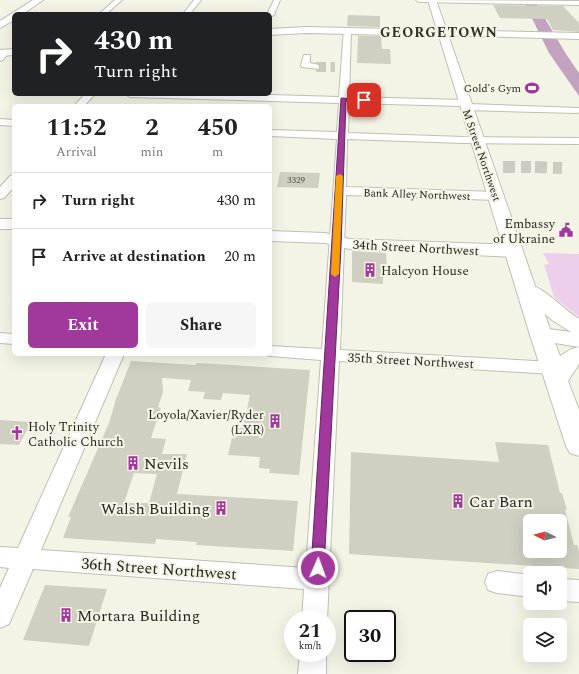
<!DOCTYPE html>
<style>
:root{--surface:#fff;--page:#f6f6f6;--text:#222;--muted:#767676;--line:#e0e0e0;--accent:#a1399c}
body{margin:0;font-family:Spectral,serif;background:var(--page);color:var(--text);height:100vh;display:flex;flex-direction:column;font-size:15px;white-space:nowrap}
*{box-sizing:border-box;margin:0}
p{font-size:13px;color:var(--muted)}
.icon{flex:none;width:22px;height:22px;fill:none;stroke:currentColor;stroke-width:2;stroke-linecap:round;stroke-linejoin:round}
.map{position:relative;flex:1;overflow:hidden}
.panel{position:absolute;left:12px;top:104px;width:260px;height:252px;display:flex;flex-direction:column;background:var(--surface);border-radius:6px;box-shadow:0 4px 16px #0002}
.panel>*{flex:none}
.top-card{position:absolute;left:12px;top:12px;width:260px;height:84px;border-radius:6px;box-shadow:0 4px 16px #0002;background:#202124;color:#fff;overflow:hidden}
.needle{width:26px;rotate:276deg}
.tools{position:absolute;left:523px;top:514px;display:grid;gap:8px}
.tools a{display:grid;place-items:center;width:44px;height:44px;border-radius:6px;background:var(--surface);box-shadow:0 4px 16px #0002;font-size:20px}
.speed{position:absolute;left:284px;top:610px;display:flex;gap:8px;font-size:20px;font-weight:700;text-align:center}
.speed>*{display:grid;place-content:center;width:52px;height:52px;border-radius:50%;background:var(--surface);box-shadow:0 4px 16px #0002;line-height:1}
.speed small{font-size:10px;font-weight:400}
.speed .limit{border:2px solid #111;border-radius:6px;background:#fff;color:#111}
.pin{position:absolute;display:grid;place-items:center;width:34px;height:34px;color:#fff;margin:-17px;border-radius:8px;box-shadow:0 2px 6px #0006}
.me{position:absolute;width:44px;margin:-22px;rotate:2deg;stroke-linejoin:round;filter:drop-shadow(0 0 3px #0008)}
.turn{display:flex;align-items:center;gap:14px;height:84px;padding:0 16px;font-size:18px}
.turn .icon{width:52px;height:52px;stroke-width:2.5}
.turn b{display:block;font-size:28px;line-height:34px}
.eta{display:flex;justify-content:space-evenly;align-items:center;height:68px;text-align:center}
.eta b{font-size:24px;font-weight:700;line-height:28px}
.action{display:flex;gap:8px;margin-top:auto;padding:8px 16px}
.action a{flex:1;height:46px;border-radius:6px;background:var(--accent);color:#fff;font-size:16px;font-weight:700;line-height:46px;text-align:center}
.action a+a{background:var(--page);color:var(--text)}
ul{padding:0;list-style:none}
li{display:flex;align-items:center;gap:12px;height:56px;padding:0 16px;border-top:1px solid var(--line)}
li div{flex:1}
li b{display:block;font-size:15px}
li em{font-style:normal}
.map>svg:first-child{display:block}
</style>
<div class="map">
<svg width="579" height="674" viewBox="0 0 579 674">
<rect width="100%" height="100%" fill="#f4f4e6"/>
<!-- green -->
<path fill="#eecfeb" d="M543 253 579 254V317L554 297 544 265 549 264Z"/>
<!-- water -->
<path fill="#c3a2bf" d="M523 0H534L566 54 579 73V96L549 53Z"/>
<!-- building -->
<path fill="#cfcfc2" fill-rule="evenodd" d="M493 5 563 6 579 23V32L553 30 547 19 500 18Z
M348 15 380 16V27L347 26Z
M358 36H381L382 49H390L391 64 357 63Z
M280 172 320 173 318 188 277 187Z
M352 251 386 253 387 275 383 274V284L352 282Z
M131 361 196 365V363L216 364 310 370 299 475 269 473 270 469 259 468 260 457 228 455 234 428H243L250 395 223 393 221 400 203 399 205 392 188 391 191 380 162 378 163 392 158 407 161 408 151 438 166 439 162 454H187L177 494 298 501 293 551 196 545 197 542 156 539 155 544 63 538 71 517H68L109 423 116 399ZM134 473 157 474 149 503H124Z
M0 420 31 422 19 445 0 444Z
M495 442 548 445 560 493H562L567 510H565L574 545H577L579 550V569L349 554 351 452 499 462ZM530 521H560V551H530Z
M45 585 107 589 89 646 23 640Z"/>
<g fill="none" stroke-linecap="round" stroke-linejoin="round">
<!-- street-tunnel-far1 -->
<path stroke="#cbcbbf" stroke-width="10" stroke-dasharray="10 4.5" stroke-linecap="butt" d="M316 67H335"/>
<!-- street-tunnel -->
<path stroke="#cbcbbf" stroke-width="12" stroke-dasharray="12 6" stroke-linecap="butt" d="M503 167H531
M535 167 562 168"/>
<defs>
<path id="street" d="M115 0H122L106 14H99Z
M194 0H201L190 14H183Z
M274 0H280L274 15 270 17V14H267Z
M416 0 579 1V5L419 2Z
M344 28 351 30 349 97 465 100 468 101 469 104 579 108V112L577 113 466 110 463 109 462 106 349 103 348 133 463 137 579 138V144L463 143 347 139 346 187 496 192 502 196 496 200 346 195 340 350 553 362 559 364 562 368 559 372 553 374 339 361 327 621V619H302L304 589 33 569 9 624 0 628V588L9 568 0 567V547L18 548 106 354H124L41 550 306 568 321 360 270 356 263 354H270V346L322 349 337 139 270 136V130L337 132 339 103 130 97 125 94H237L339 97Z
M2 50 9 52 3 60 0 61V53Z
M304 55H310V63L319 65V69L302 67 301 65Z
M85 94H95L84 106H74Z
M0 119 14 120V126L0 125Z
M14 175V187L4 198 0 199V187L10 176Z
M0 333 14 334V344L0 343Z
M497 571 530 575V597L497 593 488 590 485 582 488 574Z
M560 579 579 580V602L560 601Z
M300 653H326V674H298Z"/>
<path id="secondary" d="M33 0H43L23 14H14V20L0 28V21Z
M442 30 579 33V39L439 35 437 33 439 31Z
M0 219H14V229H0Z
M270 231 325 233 349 239 514 245 521 247 523 251 521 255 514 257 349 249 325 243 270 241Z"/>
<path id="primary" d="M428 0H436L552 335 549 340 541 342 533 340 530 335 439 36 306 33 270 35V29L306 27 437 30Z
M14 49V55L0 56V50Z"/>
<path id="highway" d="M528 284C545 288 563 309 579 319V347L555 343 560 356 571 349 579 347V364L568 381 579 410V456L570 453 566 446 530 335 533 330 541 328 571 332 552 320 521 294 518 290 521 286Z"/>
</defs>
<!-- street casing -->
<use href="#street" stroke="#bfc0b2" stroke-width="2"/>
<!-- secondary casing -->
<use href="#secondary" stroke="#bfc0b2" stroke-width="2"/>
<!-- primary casing -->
<use href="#primary" stroke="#bfc0b2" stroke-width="2"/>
<!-- highway casing -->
<use href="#highway" stroke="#bfc0b2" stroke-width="2"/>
<!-- street -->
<use href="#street" fill="#fff" fill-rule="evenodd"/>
<!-- secondary -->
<use href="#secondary" fill="#fff" fill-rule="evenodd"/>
<!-- primary -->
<use href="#primary" fill="#fff" fill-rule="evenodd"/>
<!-- highway -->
<use href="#highway" fill="#fff" fill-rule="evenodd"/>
</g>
<!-- route -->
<path fill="#a1399c" stroke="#692565" d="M341 98 367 100 364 102 346 101 341 247 324 568 322 572 318 573 313 572 311 568Z"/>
<!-- slow -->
<path fill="#f59e0b" d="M340 174 343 176 339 274 335 277 331 274 336 176Z"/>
<!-- icons -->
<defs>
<symbol id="stadium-bare" viewBox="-9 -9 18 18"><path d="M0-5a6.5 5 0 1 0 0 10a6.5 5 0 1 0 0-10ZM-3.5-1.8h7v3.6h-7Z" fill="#a1399c" stroke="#f4f4e6" stroke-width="2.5" paint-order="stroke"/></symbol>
<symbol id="civic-bare" viewBox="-9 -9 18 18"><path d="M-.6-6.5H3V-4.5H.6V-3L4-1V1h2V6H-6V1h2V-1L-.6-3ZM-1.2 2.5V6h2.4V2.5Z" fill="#a1399c" stroke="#f4f4e6" stroke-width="2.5" paint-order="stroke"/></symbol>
<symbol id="building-bare" viewBox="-9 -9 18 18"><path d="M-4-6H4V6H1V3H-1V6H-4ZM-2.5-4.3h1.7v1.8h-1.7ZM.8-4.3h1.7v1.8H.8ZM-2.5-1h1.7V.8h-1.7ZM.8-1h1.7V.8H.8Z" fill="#a1399c" stroke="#f4f4e6" stroke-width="2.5" paint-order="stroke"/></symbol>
<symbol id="church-bare" viewBox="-9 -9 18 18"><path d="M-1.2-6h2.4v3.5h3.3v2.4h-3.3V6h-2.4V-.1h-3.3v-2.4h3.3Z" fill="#a1399c" stroke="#f4f4e6" stroke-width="2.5" paint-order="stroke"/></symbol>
</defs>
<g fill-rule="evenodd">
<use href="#stadium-bare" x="522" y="78" width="20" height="20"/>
<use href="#civic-bare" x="556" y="220" width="20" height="20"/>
<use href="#building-bare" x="360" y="260" width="20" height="20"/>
<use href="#building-bare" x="265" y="411" width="20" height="20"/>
<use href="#church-bare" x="7" y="423" width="20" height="20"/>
<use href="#building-bare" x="123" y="453" width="20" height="20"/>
<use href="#building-bare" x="448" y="491" width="20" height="20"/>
<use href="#building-bare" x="211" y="498" width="20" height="20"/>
<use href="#building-bare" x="56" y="605" width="20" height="20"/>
</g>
<g text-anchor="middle" stroke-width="4" stroke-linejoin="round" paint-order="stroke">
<!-- far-number labels -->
<g font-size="9" fill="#505049">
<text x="296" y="183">3329</text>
</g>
<!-- far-poi labels -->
<g font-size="11" fill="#262621" stroke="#f4f4e6" text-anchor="end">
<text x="521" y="92">Gold's Gym</text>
</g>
<!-- far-street labels -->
<g font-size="11" fill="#262621" stroke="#f4f4e6">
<text transform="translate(482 155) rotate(71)" y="4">M Street Northwest</text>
<text transform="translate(417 194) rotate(2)" y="4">Bank Alley Northwest</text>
</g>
<!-- poi labels -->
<g font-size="13" fill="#262621" stroke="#f4f4e6" text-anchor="end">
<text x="555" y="228">Embassy<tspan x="555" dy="15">of Ukraine</tspan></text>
<text x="381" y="275" text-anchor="start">Halcyon House</text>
<text x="264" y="419">Loyola/Xavier/Ryder<tspan x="264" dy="15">(LXR)</tspan></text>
<text x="28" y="431" text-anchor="start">Holy Trinity<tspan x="28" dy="15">Catholic Church</tspan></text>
</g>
<!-- street labels -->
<g font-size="13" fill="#262621" stroke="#f4f4e6">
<text transform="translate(416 247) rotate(3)" y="5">34th Street Northwest</text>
<text transform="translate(411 360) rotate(3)" y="5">35th Street Northwest</text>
</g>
<!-- far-district labels -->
<g font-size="14" font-weight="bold" letter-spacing="1" fill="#2d2d23" stroke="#f4f4e6">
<text x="439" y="37">GEORGETOWN</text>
</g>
<!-- near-poi labels -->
<g font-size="16" fill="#262621" stroke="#f4f4e6" text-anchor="start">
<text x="144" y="469">Nevils</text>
<text x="469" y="507">Car Barn</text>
<text x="210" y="514" text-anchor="end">Walsh Building</text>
<text x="77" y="621">Mortara Building</text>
</g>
<!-- near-street labels -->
<g font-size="16" fill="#262621" stroke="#f4f4e6">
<text transform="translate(159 568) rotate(4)" y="6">36th Street Northwest</text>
</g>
</g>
</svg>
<div class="tools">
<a><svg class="needle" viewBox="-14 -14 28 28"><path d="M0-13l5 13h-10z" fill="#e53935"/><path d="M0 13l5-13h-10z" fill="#767676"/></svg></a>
<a><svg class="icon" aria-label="sound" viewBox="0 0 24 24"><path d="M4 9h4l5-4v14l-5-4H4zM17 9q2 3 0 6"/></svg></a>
<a><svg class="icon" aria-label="layers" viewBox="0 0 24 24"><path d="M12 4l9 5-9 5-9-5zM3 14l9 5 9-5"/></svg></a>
</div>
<div class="speed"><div>21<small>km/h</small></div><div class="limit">30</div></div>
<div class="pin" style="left:364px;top:100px;background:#d93025"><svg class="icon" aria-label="arrive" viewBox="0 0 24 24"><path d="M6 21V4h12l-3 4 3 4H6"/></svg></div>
<svg class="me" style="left:318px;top:568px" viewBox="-20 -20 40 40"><circle r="17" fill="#a1399c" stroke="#fff" stroke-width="3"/><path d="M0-11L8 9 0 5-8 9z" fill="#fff"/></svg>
<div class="top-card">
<div class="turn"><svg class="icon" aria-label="right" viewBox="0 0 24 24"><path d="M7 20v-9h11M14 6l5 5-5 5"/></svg><div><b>430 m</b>Turn right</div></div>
</div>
<section class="panel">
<div class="eta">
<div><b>11:52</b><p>Arrival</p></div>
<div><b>2</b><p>min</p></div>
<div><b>450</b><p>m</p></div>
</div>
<ul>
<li><svg class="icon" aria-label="right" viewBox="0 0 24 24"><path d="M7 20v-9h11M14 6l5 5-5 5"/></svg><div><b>Turn right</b></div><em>430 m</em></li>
<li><svg class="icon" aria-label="arrive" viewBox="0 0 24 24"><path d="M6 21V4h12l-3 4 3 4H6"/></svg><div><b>Arrive at destination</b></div><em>20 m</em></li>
</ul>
<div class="action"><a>Exit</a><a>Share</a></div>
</section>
</div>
